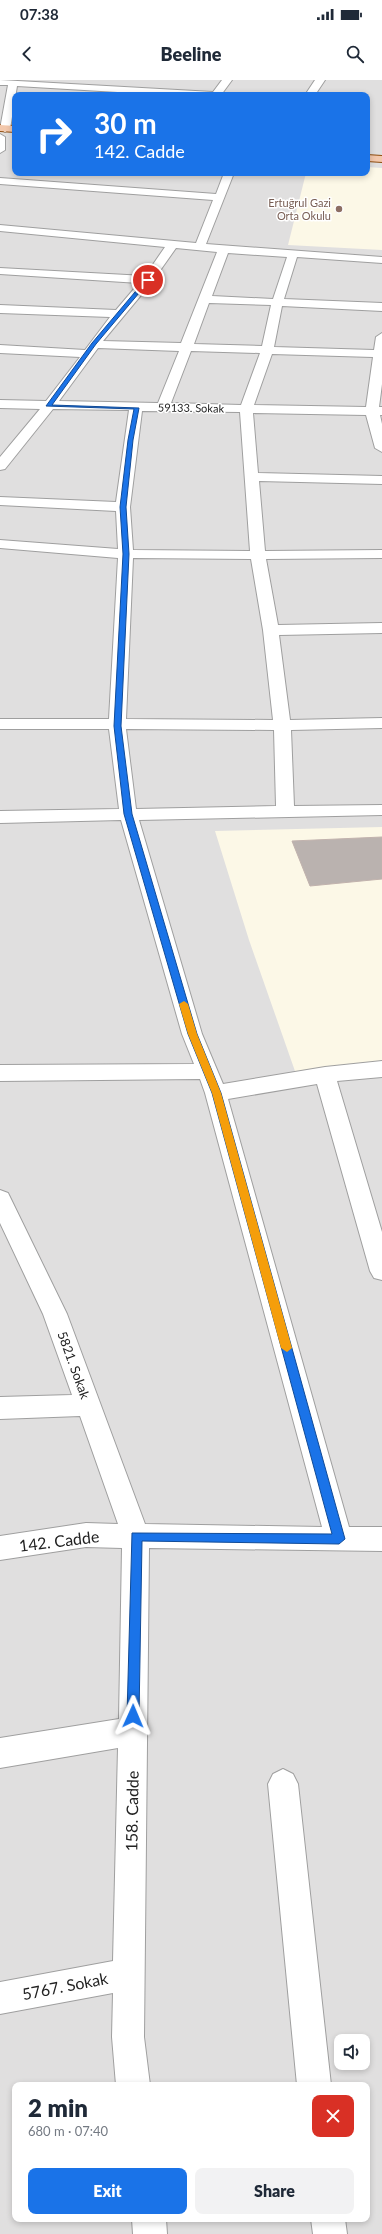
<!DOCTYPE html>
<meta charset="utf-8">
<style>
:root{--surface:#fff;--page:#f2f2f3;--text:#1f2937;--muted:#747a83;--accent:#1a73e8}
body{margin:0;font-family:Lato,sans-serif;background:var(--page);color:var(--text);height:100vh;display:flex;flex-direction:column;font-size:15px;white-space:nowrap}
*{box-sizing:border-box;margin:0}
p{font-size:13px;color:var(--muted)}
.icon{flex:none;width:22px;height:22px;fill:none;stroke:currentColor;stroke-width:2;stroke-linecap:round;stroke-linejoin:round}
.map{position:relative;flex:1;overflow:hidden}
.side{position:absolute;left:12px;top:2002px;width:358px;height:140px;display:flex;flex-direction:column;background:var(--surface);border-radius:8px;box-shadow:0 2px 6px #0003}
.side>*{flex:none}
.hud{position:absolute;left:12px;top:12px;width:358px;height:84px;border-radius:8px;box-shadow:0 2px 6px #0003;background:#1a73e8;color:#fff;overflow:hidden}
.fabs{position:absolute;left:334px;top:1954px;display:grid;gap:8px}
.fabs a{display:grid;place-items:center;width:36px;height:36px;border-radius:8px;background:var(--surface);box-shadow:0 2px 6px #0003;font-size:20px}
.pin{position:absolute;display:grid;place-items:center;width:34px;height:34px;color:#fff;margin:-17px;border:2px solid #fff;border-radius:50%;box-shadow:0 1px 4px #0007}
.me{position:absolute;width:44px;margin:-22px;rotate:1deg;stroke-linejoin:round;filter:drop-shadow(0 0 3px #0008)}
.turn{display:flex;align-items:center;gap:14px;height:84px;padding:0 16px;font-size:18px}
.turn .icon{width:52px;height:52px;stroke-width:2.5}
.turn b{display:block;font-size:28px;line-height:34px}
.round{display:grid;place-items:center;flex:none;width:42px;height:42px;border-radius:8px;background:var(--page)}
.headline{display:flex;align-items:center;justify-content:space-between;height:68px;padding:0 16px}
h1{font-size:24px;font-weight:800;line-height:30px}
.cta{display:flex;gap:8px;margin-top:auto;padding:8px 16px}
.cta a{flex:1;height:46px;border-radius:8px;background:var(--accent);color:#fff;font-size:16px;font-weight:800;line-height:46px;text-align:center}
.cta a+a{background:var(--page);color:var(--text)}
.status{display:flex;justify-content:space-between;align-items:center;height:28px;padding:0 20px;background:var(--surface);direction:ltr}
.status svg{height:11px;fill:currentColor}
header{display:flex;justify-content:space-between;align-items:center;height:52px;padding:0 16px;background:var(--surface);font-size:18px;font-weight:800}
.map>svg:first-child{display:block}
</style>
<div class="status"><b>07:38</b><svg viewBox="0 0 49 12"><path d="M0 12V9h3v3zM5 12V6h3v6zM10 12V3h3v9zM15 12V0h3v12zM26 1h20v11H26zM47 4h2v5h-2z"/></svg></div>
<header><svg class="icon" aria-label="back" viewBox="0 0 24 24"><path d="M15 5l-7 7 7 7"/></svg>Beeline<svg class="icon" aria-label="search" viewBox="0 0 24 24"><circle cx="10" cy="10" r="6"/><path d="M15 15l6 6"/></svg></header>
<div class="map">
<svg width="382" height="2154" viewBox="0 0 382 2154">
<rect width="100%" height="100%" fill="#f1edea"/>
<!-- residential -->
<path fill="#e0dfdf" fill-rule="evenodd" d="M0 0H382V2154H0ZM15 15H367V93H15ZM341 1961H363V1983H341ZM15 2005H367V2139H15Z"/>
<!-- education -->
<path fill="#fcf8e7" d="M367 87 382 88V170L288 165 306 93H367Z
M382 747V983L296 994 249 860 215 751Z"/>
<!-- building -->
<path fill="#bab2af" stroke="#c1b2ad" d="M382 757V799L310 806 292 761Z"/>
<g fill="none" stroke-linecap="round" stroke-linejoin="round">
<defs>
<path id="minor" d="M0 0 213 12 222 0H232L221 15H168L17 6 10 49 5 52 0 49 8 5H0Z
M315 0H325L315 15H305Z
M0 54 5 57V70L0 73Z
M224 93H234L206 164 382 177V183L297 177 284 219 382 223V231L282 226 274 267 374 270 376 257 382 253V304L379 327H382V335H380L382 344V372L375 368 366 335 253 333 258 393 382 396V404L259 401 265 471 382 470V478L266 479 278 545 382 543V553L279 555 290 640 382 638V648L291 650 294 726 382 725V735L139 740 202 954 223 1004 325 987 382 981V997L337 1001 382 1152V1200L374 1198 370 1191 317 1004 228 1019 349 1447H382V1471L149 1468 144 1957 150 2005H116L112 1957 113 1913 0 1934V1902L113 1881 118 1668 0 1688V1658L119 1639 122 1468 86 1467 0 1480V1456L86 1443 118 1444 80 1336 0 1339V1317L72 1315 43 1234 0 1143V1110L8 1113 67 1234 145 1444 322 1447 205 1013 200 999 0 1001V985L194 984 182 954 121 740 0 743V731L119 729 109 649H0V639H109L118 478 0 468V460L118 469 116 431 0 425V417L116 422 129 330 53 329 5 389 0 390V377L40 329 0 328V320L46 321 80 277 0 273V265L85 270 110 237 0 233V225L116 230 139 203 0 194V188L145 196 165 167 0 151V145L196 163 213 120 0 104V98L216 114ZM176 168 217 172 181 263 103 261 152 202ZM228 173 287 177 273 219 212 216ZM209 223 271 225 262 266 194 264ZM98 268 179 271 158 323 59 321ZM191 271 260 273 241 325 171 323ZM272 274 373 277 366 327 254 325ZM142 331 240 332 250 471 133 470 130 427ZM133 478 251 479 263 550 273 640 126 639ZM126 649 274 650 276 726 136 729Z
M283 1689 293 1694 298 1704 331 2005H297L268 1704 273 1694Z
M132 2139H166L167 2154H133Z
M311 2139H345L347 2154H313Z"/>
<path id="major" d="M0 45 15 46V52L0 51Z
M367 75 382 76V82L367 81Z"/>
</defs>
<!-- minor casing -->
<use href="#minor" stroke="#9f9f9f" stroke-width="2"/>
<!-- major casing -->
<use href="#major" stroke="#904e10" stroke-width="2"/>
<!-- minor -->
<use href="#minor" fill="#fff" fill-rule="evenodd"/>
<!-- major -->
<use href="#major" fill="#f3c8ac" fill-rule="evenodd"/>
</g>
<!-- route -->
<path fill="#1a73e8" stroke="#114b97" d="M146 199 150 200 96 264 52 325 139 328 133 360 126 427 129 474 121 646 132 734 197 954 221 1013 345 1459 339 1464 142 1461 139 1636 137 1640 133 1642 129 1640 127 1636 132 1453 332 1454 212 1013 188 954 124 734 114 646 123 474 120 427 128 360 134 329 46 326 92 263Z"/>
<!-- slow -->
<path fill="#f59e0b" d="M184 921 188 924 197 954 221 1013 292 1268 287 1272 281 1268 212 1013 188 954 179 924Z"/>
<!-- markers -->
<circle fill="#8d6e63" stroke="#fff" stroke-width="1.5" cx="339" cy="129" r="4"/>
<g text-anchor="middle" stroke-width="3" stroke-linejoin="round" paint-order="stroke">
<!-- far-education labels -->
<g font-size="11" fill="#785e54" stroke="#fff" text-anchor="end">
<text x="331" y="127">Ertuğrul Gazi<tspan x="331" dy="13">Orta Okulu</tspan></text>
</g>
<!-- far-street labels -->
<g font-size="11" fill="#222" stroke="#fff">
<text transform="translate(191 328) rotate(1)" y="4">59133. Sokak</text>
</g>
<!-- street labels -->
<g font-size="13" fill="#222" stroke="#fff">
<text transform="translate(74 1285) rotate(70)" y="5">5821. Sokak</text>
</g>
<!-- near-street labels -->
<g font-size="16" fill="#222" stroke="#fff">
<text transform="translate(59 1461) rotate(-7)" y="6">142. Cadde</text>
<text transform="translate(132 1731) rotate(-89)" y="6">158. Cadde</text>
<text transform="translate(65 1906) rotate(-11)" y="6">5767. Sokak</text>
</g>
</g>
</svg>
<div class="fabs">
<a><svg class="icon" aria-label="sound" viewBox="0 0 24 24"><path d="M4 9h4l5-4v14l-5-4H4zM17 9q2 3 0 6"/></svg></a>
</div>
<div class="pin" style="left:148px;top:200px;background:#d93025"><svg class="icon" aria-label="arrive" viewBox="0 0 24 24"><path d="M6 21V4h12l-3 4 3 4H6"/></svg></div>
<svg class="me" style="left:133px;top:1636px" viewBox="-20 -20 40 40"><path d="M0-17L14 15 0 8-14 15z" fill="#1a73e8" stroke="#fff" stroke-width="4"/></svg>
<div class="hud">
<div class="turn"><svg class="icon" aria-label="right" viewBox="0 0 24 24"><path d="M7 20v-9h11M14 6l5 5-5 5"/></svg><div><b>30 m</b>142. Cadde</div></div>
</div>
<section class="side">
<div class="headline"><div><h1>2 min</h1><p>680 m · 07:40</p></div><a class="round" style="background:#d93025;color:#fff"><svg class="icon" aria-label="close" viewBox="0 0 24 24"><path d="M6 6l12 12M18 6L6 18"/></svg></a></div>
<div class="cta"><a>Exit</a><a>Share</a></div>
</section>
</div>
